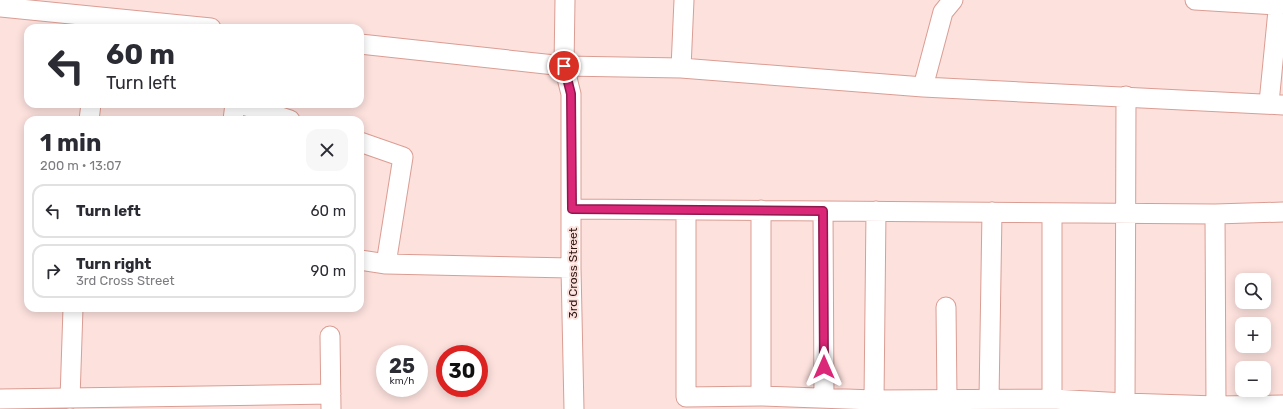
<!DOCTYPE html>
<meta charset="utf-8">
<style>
:root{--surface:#fff;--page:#f7f7f7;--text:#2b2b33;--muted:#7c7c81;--line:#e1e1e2}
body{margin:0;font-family:Rubik,sans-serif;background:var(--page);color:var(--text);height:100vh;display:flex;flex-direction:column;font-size:15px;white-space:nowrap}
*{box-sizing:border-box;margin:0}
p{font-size:13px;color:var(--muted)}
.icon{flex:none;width:22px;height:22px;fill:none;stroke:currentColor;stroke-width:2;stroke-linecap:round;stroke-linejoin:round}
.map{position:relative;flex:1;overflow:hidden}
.details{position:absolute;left:24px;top:116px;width:340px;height:196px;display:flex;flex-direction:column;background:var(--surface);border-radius:12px;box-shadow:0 2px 10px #0003}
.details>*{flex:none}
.top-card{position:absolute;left:24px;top:24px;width:340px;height:84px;border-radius:12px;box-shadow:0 2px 10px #0003;background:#fff;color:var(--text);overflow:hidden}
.tools{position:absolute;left:1235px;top:273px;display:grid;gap:8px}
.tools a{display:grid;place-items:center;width:36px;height:36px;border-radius:8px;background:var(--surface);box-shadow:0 2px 10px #0003;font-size:20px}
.speed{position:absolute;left:376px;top:345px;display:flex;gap:8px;font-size:20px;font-weight:700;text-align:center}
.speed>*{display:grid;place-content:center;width:52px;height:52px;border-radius:50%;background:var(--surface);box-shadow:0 2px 10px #0003;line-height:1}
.speed small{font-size:10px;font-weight:400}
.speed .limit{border:6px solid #d22;background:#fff;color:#111}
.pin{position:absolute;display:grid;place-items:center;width:34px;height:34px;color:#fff;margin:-17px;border:2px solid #fff;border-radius:50%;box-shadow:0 1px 4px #0007}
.me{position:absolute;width:44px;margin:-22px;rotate:0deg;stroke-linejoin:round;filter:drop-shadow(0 0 3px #0008)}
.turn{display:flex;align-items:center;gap:14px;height:84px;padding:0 16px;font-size:18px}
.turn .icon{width:52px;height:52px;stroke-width:2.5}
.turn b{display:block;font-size:28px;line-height:34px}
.round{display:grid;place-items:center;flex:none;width:42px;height:42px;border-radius:12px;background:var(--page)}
.summary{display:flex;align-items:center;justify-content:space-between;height:68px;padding:0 16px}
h1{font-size:24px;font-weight:700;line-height:30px}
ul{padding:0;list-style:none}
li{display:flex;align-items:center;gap:12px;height:54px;margin:0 8px 6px;padding:0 8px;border:2px solid var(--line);border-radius:12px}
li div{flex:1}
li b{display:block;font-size:15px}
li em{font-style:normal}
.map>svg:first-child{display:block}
</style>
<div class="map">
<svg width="1283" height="409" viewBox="0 0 1283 409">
<rect width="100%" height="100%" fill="#fce1dd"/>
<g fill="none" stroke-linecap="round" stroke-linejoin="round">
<defs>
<path id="minor" d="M565 0 564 66 571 94V268L574 409
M1195 0 1278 5
M0 7 211 28
M360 44 564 66 681 68 923 87 1283 105
M681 68 684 0
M923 87 943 12 953 0
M1269 103 1279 0
M240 104 290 120
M89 120 91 104
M233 120 235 104
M360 142 403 157 386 264 360 260
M572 209 1215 214 1283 212
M686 210V397L761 396 874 400 1052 399 1125 403 1216 406 1283 405
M823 211 824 398
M1052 213V399
M1215 214 1216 406
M386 264 571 268
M946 307 947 399
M330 336 331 409
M761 396V210
M0 399 331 394
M70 399 73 308
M989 399 992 212
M874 400 876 211
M1125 409 1126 96"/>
</defs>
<!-- minor casing -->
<use href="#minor" stroke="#db9d93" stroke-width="21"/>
<!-- minor -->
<use href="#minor" stroke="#fff" stroke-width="19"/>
</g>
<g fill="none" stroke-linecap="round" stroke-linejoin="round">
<defs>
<path id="route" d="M564 66 571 94 572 209 823 211 824 367"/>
</defs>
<!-- route casing -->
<use href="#route" stroke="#8e194d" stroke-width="10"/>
<!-- route -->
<use href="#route" stroke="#db2777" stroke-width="7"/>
</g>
<g text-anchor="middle" stroke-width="4" stroke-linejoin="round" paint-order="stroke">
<!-- street labels -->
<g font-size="12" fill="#2b1511" stroke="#fce1dd">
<text transform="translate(573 273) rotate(-90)" y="4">3rd Cross Street</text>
</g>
</g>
</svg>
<div class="tools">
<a><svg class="icon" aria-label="search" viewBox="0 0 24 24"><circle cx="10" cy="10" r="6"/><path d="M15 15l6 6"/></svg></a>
<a>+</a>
<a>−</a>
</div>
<div class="speed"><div>25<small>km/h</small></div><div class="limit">30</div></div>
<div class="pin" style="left:564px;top:66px;background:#d93025"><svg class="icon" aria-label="arrive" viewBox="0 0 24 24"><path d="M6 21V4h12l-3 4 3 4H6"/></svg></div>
<svg class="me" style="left:824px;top:367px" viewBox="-20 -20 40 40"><path d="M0-17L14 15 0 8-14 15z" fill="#db2777" stroke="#fff" stroke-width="4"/></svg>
<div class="top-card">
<div class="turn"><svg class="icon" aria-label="left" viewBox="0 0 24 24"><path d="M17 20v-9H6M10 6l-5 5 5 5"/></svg><div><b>60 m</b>Turn left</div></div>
</div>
<section class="details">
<div class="summary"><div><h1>1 min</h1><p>200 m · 13:07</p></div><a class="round"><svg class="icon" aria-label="close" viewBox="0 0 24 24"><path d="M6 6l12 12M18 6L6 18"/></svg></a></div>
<ul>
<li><svg class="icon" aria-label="left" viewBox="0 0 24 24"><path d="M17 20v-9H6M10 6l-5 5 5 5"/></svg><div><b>Turn left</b></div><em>60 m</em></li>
<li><svg class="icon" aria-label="right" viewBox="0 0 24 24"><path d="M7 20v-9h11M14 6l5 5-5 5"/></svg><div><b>Turn right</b><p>3rd Cross Street</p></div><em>90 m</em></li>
</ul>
</section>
</div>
